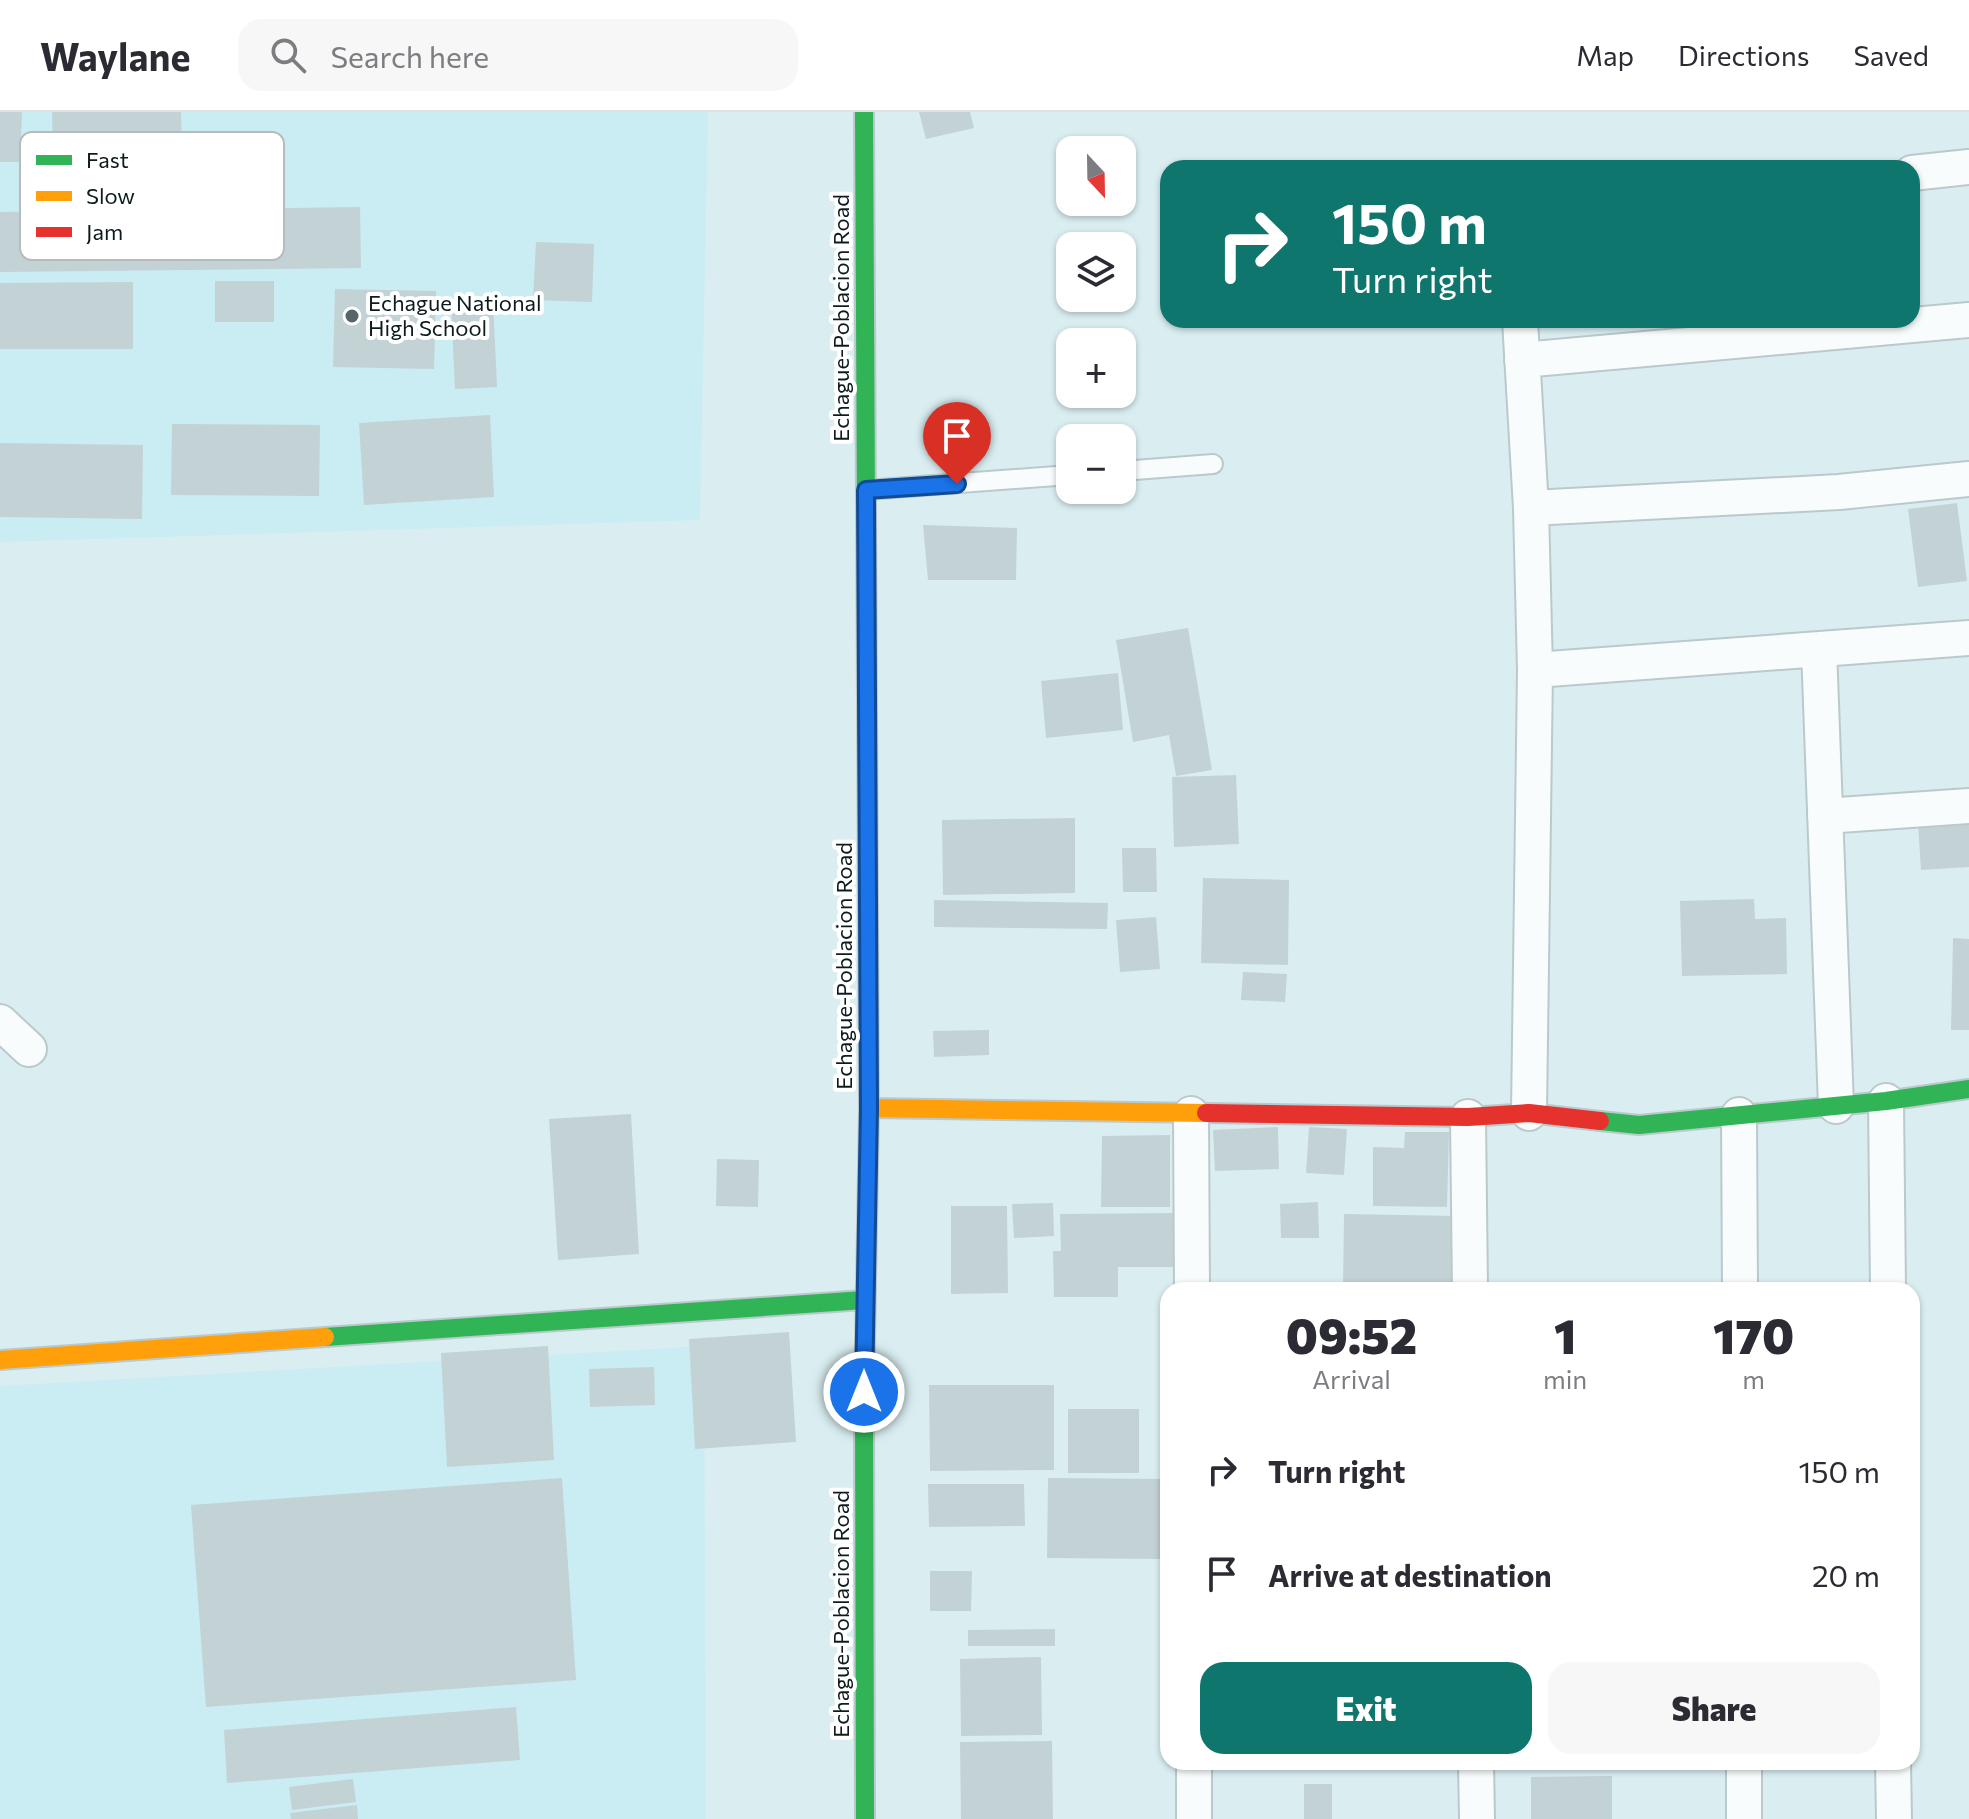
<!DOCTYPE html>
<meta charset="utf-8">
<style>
:root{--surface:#fff;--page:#f7f7f7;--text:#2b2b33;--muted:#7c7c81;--line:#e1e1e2;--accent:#0f766e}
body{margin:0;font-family:Commissioner,sans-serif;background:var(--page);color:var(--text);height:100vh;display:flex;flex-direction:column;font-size:30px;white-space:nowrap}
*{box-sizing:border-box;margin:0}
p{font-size:26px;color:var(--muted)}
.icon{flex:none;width:44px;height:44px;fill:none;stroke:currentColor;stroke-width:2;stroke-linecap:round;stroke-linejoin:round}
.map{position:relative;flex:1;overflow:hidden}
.side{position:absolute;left:1160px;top:1170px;width:760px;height:488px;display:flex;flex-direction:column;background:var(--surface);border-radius:24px;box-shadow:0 2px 6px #0004}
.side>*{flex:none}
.top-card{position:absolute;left:1160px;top:48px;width:760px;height:168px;border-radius:24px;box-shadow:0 2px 6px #0004;background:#0f766e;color:#fff;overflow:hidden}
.needle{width:52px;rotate:158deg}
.fabs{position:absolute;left:1056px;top:24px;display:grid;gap:16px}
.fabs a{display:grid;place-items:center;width:80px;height:80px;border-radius:16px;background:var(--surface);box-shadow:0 2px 6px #0004;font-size:40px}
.pin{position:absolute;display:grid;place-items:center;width:68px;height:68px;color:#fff;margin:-82px -34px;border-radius:50% 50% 50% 0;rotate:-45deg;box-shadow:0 0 8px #0007}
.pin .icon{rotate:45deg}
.me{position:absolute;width:88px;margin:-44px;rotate:0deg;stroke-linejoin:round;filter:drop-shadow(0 0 6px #0008)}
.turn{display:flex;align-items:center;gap:28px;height:168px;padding:0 40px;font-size:36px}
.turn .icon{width:104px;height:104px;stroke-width:2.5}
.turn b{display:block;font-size:56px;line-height:68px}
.eta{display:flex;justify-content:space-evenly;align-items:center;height:136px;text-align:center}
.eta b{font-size:48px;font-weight:800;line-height:56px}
.button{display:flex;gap:16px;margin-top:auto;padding:16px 40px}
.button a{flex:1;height:92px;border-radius:24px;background:var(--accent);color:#fff;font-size:32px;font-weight:800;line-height:92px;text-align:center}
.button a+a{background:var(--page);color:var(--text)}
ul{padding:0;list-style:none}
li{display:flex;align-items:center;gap:24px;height:104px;padding:0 40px}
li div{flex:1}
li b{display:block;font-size:30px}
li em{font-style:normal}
header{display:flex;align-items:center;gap:48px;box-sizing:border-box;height:112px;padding:0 40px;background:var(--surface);border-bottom:2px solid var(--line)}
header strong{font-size:38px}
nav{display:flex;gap:44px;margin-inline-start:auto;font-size:28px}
.search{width:560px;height:72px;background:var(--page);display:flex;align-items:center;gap:20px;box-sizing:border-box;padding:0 28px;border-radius:24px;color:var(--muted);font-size:30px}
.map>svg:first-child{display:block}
</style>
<header>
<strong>Waylane</strong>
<div class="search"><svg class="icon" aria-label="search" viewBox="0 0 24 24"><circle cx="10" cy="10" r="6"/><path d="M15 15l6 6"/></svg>Search here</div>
<nav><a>Map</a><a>Directions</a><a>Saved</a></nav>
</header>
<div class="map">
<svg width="1969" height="1707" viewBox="0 0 1969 1707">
<rect width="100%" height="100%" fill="#daeef2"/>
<!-- built -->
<path fill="#caecf3" d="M0 0H708L700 408 0 430Z
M704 1234 706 1707H0V1274Z"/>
<!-- building -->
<path fill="#c3d2d5" d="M0 0H22L20 50H0Z
M52 0H181L182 37 53 41Z
M919 0H970L974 16 926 27Z
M360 95 361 156 0 160V100Z
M536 130 594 132 592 190 533 188Z
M215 169H274V210H215Z
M133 170V237H0V171Z
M335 177 436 179 434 257 333 255Z
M493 190 497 275 455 277 451 192Z
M490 303 494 385 364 393 359 311Z
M172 312 320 313 319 384 171 383Z
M0 331 143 333 142 407 0 405Z
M1957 391 1967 469 1918 475 1908 397Z
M923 413 1017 416 1016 468H928Z
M1188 516 1212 658 1176 664 1169 623 1133 630 1116 528Z
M1118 561 1123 618 1046 626 1041 569Z
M1236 663 1239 732 1174 735 1172 665Z
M1075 706V781L943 783 942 708Z
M1969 707V755L1921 758 1918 711Z
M1122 736H1156L1157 780H1123Z
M1203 766 1289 768 1288 853 1201 851Z
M1754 787 1755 807 1786 806 1787 862 1682 864 1680 789Z
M934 788 1108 791 1107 817 934 815Z
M1156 805 1160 857 1120 860 1116 808Z
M1953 826 1969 827V918H1951Z
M1243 860 1287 862 1285 890 1241 888Z
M989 918V943L934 945 933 919Z
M631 1002 639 1142 558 1148 549 1007Z
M1278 1015 1279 1057 1215 1059 1213 1018Z
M1309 1015 1347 1017 1344 1063 1306 1061Z
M1405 1020H1449L1447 1095 1373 1094V1035L1404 1036Z
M1170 1023V1095H1101L1102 1024Z
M717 1047 759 1048 758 1095 716 1094Z
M1318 1090 1319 1126H1281L1280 1092Z
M1053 1091 1054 1124 1014 1126 1012 1092Z
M951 1094H1007L1008 1181 951 1182Z
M1179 1101V1155H1118V1185H1054L1053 1139H1061L1060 1102Z
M1344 1102 1458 1104 1456 1178H1343Z
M789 1220 796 1330 695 1337 689 1227Z
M548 1234 554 1348 447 1355 441 1241Z
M654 1255 655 1293 590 1295 589 1257Z
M929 1273H1054V1358L930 1359Z
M1068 1297H1139V1361H1068Z
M562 1366 576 1568 206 1595 191 1393Z
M1048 1366 1164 1367 1163 1447 1047 1446Z
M928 1372H1024L1025 1414 929 1415Z
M930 1459H972L971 1499H930Z
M1055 1517V1534H968V1518Z
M1041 1545 1042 1623 961 1624 960 1547Z
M516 1595 520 1648 227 1671 224 1618Z
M1052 1629 1053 1707H961L960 1630Z
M1612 1664V1707H1531V1665Z
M353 1667 356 1690 292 1698 289 1675Z
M1304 1672H1332V1707H1304Z
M357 1693 358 1707H291L290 1701Z"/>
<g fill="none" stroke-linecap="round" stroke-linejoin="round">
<defs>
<path id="lane" d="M1122 359 1213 352
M866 378 1070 363"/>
<path id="street" d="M1912 61 1969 55
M1520 208 1531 396 1535 558 1529 1001
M1522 248 1969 208
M1531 396 1839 380 1969 367
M1819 537 1836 994
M1535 558 1969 526
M1825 704 1969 694
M0 910 29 937
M1886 989 1888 1178
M1191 1002 1192 1178
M1739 1003 1740 1178
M1468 1005 1470 1178
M1194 1650V1707
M1476 1650 1477 1707
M1744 1650V1707
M1893 1650 1894 1707"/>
<path id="fast" d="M864 0 867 596
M1600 1009 1639 1013 1886 989 1969 977
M325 1225 864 1188
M864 1292 865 1707"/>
<path id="slow" d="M869 996 1206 1001
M0 1248 325 1225"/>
<path id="jam" d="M1206 1001 1468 1005 1529 1001 1600 1009
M864 1292 869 996 867 596"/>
</defs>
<!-- lane casing -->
<use href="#lane" stroke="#bac9cc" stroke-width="22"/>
<!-- street casing -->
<use href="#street" stroke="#bac9cc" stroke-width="38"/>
<!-- fast casing -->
<use href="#fast" stroke="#bac9cc" stroke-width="22"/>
<!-- slow casing -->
<use href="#slow" stroke="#bac9cc" stroke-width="22"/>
<!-- jam casing -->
<use href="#jam" stroke="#bac9cc" stroke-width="22"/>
<!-- lane -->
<use href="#lane" stroke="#f9fcfd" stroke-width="18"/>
<!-- street -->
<use href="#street" stroke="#f9fcfd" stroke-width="34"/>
<!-- fast -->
<use href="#fast" stroke="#30b455" stroke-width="18"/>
<!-- slow -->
<use href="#slow" stroke="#ff9f0a" stroke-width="18"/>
<!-- jam -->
<use href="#jam" stroke="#e5322d" stroke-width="18"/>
</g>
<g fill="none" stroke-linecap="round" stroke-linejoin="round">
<defs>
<path id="route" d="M864 1280 869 996 866 378 957 372"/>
</defs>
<!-- route casing -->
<use href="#route" stroke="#114b97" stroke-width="20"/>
<!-- route -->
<use href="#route" stroke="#1a73e8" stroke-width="14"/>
</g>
<!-- markers -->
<circle fill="#556568" stroke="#fff" stroke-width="3" cx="352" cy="204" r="8"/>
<g text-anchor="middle" stroke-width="8" stroke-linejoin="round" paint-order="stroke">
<!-- poi labels -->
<g font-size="22" fill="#0d1b1d" stroke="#fff" text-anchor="start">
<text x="368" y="199">Echague National<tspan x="368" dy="25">High School</tspan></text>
</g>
<!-- street labels -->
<g font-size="22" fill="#0d1b1d" stroke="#fff">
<text transform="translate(841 206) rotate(-90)" y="8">Echague-Poblacion Road</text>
<text transform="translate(844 854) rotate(-90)" y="8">Echague-Poblacion Road</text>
<text transform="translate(841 1502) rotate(-90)" y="8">Echague-Poblacion Road</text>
</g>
</g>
<!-- legend -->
<rect x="20" y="20" width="264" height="128" rx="12" fill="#fff" stroke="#b6bbbb" stroke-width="2"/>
<rect x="36" y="43" width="36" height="10" fill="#30b455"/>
<rect x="36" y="79" width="36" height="10" fill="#ff9f0a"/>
<rect x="36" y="115" width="36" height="10" fill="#e5322d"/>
<g font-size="22" fill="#0d1b1d">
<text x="86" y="56">Fast</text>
<text x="86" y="92">Slow</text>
<text x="86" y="128">Jam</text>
</g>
</svg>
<div class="fabs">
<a><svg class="needle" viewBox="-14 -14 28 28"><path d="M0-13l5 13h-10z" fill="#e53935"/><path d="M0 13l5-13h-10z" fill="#7c7c81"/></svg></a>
<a><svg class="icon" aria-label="layers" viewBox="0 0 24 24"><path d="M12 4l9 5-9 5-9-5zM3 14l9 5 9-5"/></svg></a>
<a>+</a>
<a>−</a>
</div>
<div class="pin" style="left:957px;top:372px;background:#d93025"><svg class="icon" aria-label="arrive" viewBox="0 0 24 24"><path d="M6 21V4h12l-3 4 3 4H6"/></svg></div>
<svg class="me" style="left:864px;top:1280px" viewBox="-20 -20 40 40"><circle r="17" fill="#1a73e8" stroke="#fff" stroke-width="3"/><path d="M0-11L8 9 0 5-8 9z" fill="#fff"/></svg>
<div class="top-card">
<div class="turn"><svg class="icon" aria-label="right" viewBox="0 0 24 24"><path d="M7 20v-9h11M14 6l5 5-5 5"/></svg><div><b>150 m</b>Turn right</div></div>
</div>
<section class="side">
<div class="eta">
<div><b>09:52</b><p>Arrival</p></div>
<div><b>1</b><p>min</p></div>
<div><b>170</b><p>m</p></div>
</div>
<ul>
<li><svg class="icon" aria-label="right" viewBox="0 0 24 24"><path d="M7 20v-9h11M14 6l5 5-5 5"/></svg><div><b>Turn right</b></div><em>150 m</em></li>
<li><svg class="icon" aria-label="arrive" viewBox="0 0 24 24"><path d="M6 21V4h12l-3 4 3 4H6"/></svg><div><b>Arrive at destination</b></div><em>20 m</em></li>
</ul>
<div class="button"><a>Exit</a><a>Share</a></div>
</section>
</div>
